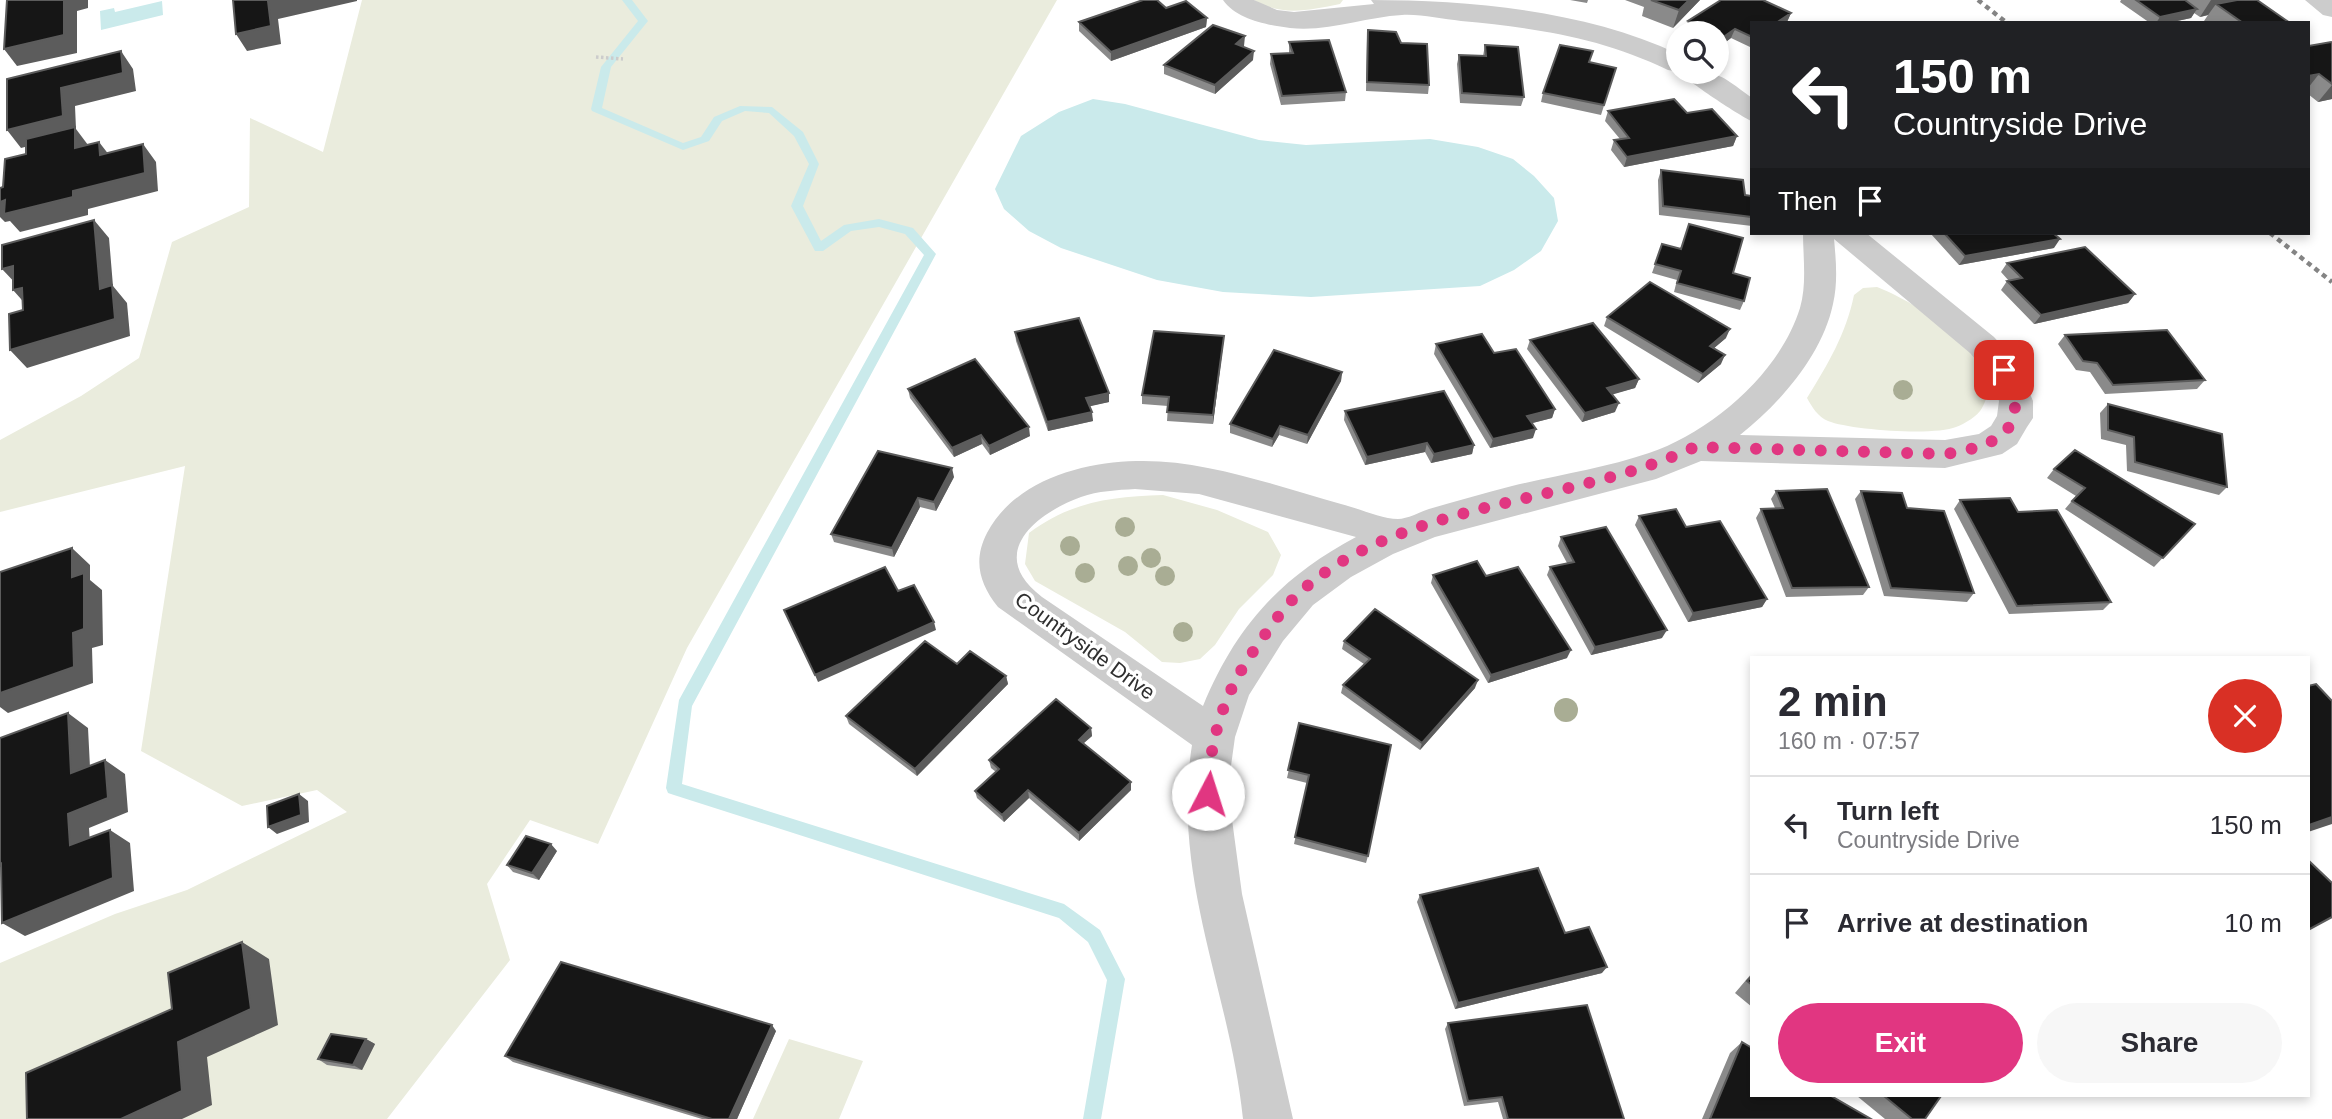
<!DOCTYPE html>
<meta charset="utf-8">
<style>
:root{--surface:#fff;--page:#f7f7f7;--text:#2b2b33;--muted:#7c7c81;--line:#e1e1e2;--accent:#e13681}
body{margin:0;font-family:Helvetica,sans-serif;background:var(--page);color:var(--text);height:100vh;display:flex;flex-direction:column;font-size:26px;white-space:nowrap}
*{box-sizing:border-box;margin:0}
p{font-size:23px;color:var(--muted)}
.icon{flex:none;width:38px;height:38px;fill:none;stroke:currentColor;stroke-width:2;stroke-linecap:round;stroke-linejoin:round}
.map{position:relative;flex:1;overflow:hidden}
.details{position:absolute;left:1750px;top:656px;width:560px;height:441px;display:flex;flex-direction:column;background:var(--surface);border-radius:0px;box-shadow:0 4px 10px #0003}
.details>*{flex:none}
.top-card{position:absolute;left:1750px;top:21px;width:560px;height:214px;border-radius:0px;box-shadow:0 4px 10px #0003;background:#202124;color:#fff;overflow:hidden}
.tools{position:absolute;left:1666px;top:21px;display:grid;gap:14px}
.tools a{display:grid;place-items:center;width:63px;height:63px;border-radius:50%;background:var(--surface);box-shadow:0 4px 10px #0003;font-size:35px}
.pin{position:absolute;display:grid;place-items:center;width:60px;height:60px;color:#fff;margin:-30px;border-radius:14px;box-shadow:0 4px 10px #0006}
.me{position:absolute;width:77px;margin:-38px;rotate:5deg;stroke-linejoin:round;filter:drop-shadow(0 0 5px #0008)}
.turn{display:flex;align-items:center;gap:24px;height:147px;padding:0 28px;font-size:32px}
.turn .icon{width:91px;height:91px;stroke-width:2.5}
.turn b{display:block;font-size:49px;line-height:60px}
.then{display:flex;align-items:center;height:66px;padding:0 28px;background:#0003;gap:14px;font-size:26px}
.round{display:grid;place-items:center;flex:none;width:74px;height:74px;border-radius:37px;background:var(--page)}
.head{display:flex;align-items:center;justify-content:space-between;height:119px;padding:0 28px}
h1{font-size:42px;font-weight:700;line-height:52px}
.button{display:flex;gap:14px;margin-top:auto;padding:14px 28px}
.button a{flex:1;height:80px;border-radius:42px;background:var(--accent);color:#fff;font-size:28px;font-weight:700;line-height:80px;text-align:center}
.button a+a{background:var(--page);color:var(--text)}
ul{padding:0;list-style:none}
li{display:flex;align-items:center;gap:21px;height:98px;padding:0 28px;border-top:2px solid var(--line)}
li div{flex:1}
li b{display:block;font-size:26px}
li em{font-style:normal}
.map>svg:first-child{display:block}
</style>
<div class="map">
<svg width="2332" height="1119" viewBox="0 0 2332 1119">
<rect width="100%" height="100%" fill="#fff"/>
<!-- green -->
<path fill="#eaecdd" d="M362 0H1057L687 648 598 844 530 820 487 884 510 960 387 1119H0V963L115 914 187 890 347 812 317 790 242 806 141 751 185 466 0 512V440L81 396 139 358 172 242 249 207 250 118 323 152Z
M1254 0H1343L1340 4C1309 10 1282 17 1254 0Z
M1877 287C1914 301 2012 359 1982 408 1978 416 1964 424 1956 427 1935 436 1850 430 1828 421 1818 417 1812 407 1807 398 1828 364 1846 334 1854 295L1863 288Z
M1163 495 1217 510 1268 532 1281 555 1273 575 1239 609 1215 645 1200 659 1180 663 1162 662 1125 632 1035 581 1025 564 1029 533C1072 501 1111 497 1163 495Z
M789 1039 863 1061 839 1119H753Z"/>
<!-- water -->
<path fill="#caeaeb" d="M162 1 163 15 101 30 100 11 114 8 115 12Z
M1093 99 1125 104 1259 140 1306 145 1430 139 1478 147 1513 159 1534 176 1554 198 1558 221 1541 251 1514 270 1480 286 1311 297 1223 292 1157 280 1061 248 1029 231 1004 209 995 189 1021 136 1059 112Z"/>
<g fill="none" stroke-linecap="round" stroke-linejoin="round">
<!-- stream -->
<path fill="#caeaeb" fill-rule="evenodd" d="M622 0H632L648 21 611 67 602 108 683 143 701 137 714 117 740 106 772 107 803 132 819 164 803 206 821 241 844 225 879 219 913 228 936 254 692 706 682 784 1064 904 1100 930 1125 979 1101 1119H1083L1107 980 1088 942 1059 918 674 795 668 793 666 788 679 700 924 255 905 234 879 227 851 231 823 251H815L791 206 809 164 794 136 769 113 745 111 722 121 709 141 683 150 592 111 591 109 601 67 638 21Z"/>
<!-- path -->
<path stroke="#ccc" stroke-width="3.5" stroke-dasharray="2.5 2.5" stroke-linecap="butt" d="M596 57 623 59"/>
<!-- minor -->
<path fill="#ccc" fill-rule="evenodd" d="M1223 0H1254L1277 10 1294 12 1374 4 1371 0C1471 0 1587 11 1678 54V72C1721 72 1718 73 1752 98V121C1744 119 1683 78 1679 72L1668 70C1600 37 1536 28 1461 21 1442 19 1421 14 1402 15 1365 17 1329 32 1290 28 1268 25 1237 20 1223 0Z
M2305 0H2332V17L2323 15Z
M1803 233H1866L1994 337 2016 361 2033 401V418L2027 427 2017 444 2002 454 1945 468 1701 461 1656 479 1435 537 1393 554 1351 577 1313 605 1283 641 1249 695 1235 737 1230 773 1231 812 1242 894 1293 1119H1243C1230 991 1171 878 1192 745L998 607C979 583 973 560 987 533 1014 481 1082 462 1136 461 1205 459 1275 486 1341 504 1358 508 1381 519 1398 519 1407 519 1420 512 1429 509 1457 501 1484 493 1512 486 1557 475 1605 468 1649 453 1711 432 1780 373 1800 308 1807 284 1803 257 1803 233ZM1834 239 1970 353 1989 375 1999 401 1997 416 1991 426 1979 434 1945 440 1740 435C1780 403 1822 356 1833 304 1838 283 1836 260 1834 239ZM1135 489 1199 494 1356 537C1281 577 1236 626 1203 706L1042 597C986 555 1034 514 1081 497 1098 491 1117 490 1135 489Z"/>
<!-- rail -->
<path stroke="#848484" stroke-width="4.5" stroke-dasharray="5 4.5" stroke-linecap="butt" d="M1978 0 2007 23
M2270 233 2332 282"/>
</g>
<!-- trees -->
<g fill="#a9ad94">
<circle cx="1903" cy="390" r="10"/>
<circle cx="1125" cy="527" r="10"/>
<circle cx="1070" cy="546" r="10"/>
<circle cx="1151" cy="558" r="10"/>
<circle cx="1128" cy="566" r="10"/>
<circle cx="1085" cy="573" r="10"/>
<circle cx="1165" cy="576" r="10"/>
<circle cx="1183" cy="632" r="10"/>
<circle cx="1566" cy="710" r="12"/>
</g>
<!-- wall -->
<path fill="#8a8a8a" d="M1570 0H1588L1587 3Z
M1625 0H1700L1673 28 1642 16 1644 7Z
M2121 0H2257L2290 23H2206L2204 21 2208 15 2200 17 2194 13 2191 18 2168 23H2150L2120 2Z
M1166 8 1207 18 1206 27 1111 61 1079 31V22Z
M1791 13 1787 22 1786 23H1752V46L1750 47 1731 38 1719 47 1717 46V33H1691L1685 30 1688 21Z
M1368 30 1429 85 1428 94 1366 91 1367 39Z
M1289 42 1346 92 1345 101 1281 105 1270 64 1271 54 1289 53Z
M2332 43V99L2318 102 2308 94V46Z
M1485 45 1524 97 1521 106 1460 103 1457 64 1459 55 1483 56Z
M1244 46 1243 47 1253 60 1215 94 1164 74V65Z
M1589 62 1616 68 1601 115 1541 102 1543 93Z
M1608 111 1687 113 1737 136 1733 146 1624 167 1611 150 1614 140 1620 139 1605 121Z
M1661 170 1745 195 1752 196V226L1659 215 1658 180Z
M1689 224 1733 273 1744 301 1740 310 1674 292 1677 280 1652 273 1659 253 1681 249Z
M1932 233H2053L2054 248 1959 265 1931 234Z
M2007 263 2135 294 2128 303 2034 324 2001 290 2007 281H2009L2001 272Z
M1607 317 1726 338 1714 348 1721 364 1698 383 1604 326Z
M1015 332 1109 402 1089 406 1093 421 1048 431 1016 341Z
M2065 335 2205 380 2197 389 2105 394 2090 372 2076 370 2058 344Z
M1224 336 1213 424 1167 421 1168 406 1142 404V395Z
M1530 340 1639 379 1635 388 1612 394 1615 412 1582 422 1527 349Z
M1436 344 1494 353 1555 409 1552 418 1532 423 1533 438 1490 448 1434 354Z
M1342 372 1341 381 1307 444 1279 435 1272 447 1230 433V424Z
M908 389 1030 436 990 455 982 444 954 457 910 398Z
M2108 404 2227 487 2219 495 2127 471 2126 445 2101 439 2100 413Z
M1345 411 1474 445 1472 454 1431 463 1425 452 1365 465 1344 420Z
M2054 469 2195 524 2154 567 2065 509 2076 496 2047 478Z
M954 477 936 511 920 507 894 557 834 542 831 534Z
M1776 491 1869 587 1863 595 1786 597 1756 518 1761 509 1775 508 1771 499Z
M1861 491 1907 508 1974 593 1967 602 1884 596 1855 499Z
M1960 500 2018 512 2111 602 2103 610 2009 614 1954 509Z
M1639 516 1686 527 1767 599 1762 607 1688 622 1635 525Z
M1561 537 1662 638 1591 655 1547 575 1550 567 1567 563 1558 546Z
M1433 575 1486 576 1567 658 1488 683 1431 583Z
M1344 641 1475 688 1420 750 1341 693 1343 685 1364 664 1342 649Z
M957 664 1006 676 1008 684 917 776 849 724 846 716Z
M1299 723 1368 856 1366 863 1294 844 1307 783 1287 778Z
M1091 728 1092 736 1083 744 1131 782V790L1079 841 1029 798 1004 822 977 798 975 791 996 772 991 768 989 760Z
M557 851 539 880 513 872 507 865Z
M1420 895 1565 933 1602 973 1455 1009 1417 902Z
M1752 973V1007L1735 993Z
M1448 1023 1624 1119H1503L1498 1102 1464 1106 1445 1029Z
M776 1031 737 1119H702L513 1062 505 1056Z
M366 1039 375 1044 362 1070 327 1065 318 1059Z
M1742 1042 1871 1119H1702L1730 1053Z
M1857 1096H1941L1925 1119H1885Z"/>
<!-- shaded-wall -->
<path fill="#5c5c5c" d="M64 0H88V8L77 11V53L17 66 4 49Z
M272 0H357V1L278 19 281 44 247 51 236 34 268 1Z
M1689 0H1700L1673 28 1679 10Z
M2211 0H2239L2216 4 2208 15 2200 17Z
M2197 9 2191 18 2168 23H2156L2160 17Z
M1791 13 1787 22 1786 23H1776Z
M1207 18 1206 27 1111 61V52Z
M1735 29 1731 38 1719 47 1722 38Z
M1245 36 1244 46 1236 53V44Z
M121 51 133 69 136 91 75 106 76 129 88 145 75 148V134L21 148 7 130 61 88Z
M1254 51 1253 60 1215 94V85Z
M2319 74 2308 88V76Z
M2332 85V99L2318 102Z
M1737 136 1733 146 1624 167 1627 157Z
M99 142 113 160 100 155Z
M143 144 156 162 158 191 88 209V215L20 232 10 221 5 222 0 217V202L73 191Z
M94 220 109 238 113 286 127 303 130 336 27 368 10 350 100 289Z
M2060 239 2054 248 1959 265 1965 256Z
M13 266 19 287 2 269Z
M22 288 29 308 13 290Z
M2135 294 2128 303 2034 324 2041 315Z
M1730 329 1726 338 1706 355 1710 346Z
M1224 336 1223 346 1213 424V415Z
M1725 355 1721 364 1698 383 1703 374Z
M1342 372 1341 381 1307 444 1308 435Z
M1639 379 1635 388 1604 397 1607 388Z
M1109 393V402L1087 407 1086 398Z
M1619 403 1615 412 1582 422 1585 413Z
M1555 409 1552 418 1525 425 1527 416Z
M1092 412 1093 421 1048 431 1047 422Z
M1280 426 1279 435 1272 447 1273 439Z
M1029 427 1030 436 990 455 989 446Z
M1536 429 1533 438 1490 448 1493 439Z
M981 435 982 444 954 457 952 448Z
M1427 443 1425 452 1365 465 1367 457Z
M1474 445 1472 454 1431 463 1434 454Z
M952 468 954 477 936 511 934 502Z
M918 498 920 507 894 557 892 548Z
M72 548 90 565V580L102 590 103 645 92 648 93 683 8 713 0 707V693L72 577Z
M1767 599 1762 607 1688 622 1693 613Z
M934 622 936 630 818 682 815 675Z
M1667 630 1662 638 1591 655 1595 647Z
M1571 650 1567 658 1488 683 1491 675Z
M1006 676 1008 684 917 776 915 769Z
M1478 680 1475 688 1420 750 1422 743Z
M68 713 88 728 91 787 71 773Z
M1091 728 1092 736 1079 747V740Z
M105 760 125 774 128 812 89 828 91 859 70 845 68 814Z
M1131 782V790L1079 841V833Z
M1028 790 1029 798 1004 822 1002 815Z
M299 794 308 801 309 822 277 834 268 827Z
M2332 817V824L2308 832V825Z
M110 830 130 843 134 891 25 936 2 923Z
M551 844 557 851 539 880 532 873Z
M242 942 269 959 278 1025 207 1057 212 1105 182 1119H121L178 1042Z
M1607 967 1602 973 1455 1009 1458 1003Z
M772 1025 776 1031 737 1119H729Z
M366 1039 375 1044 362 1070 353 1065Z"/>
<!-- building -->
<path fill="#161616" stroke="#5c5c5c" stroke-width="2" d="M7 0H64V35L4 49Z
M233 0H272L268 1 271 26 236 34Z
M1143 0H1157L1166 8 1186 1 1207 18 1111 52 1079 22Z
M1651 0H1689L1679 10Z
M1721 0H1763L1791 13 1776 23H1752V37L1735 29 1722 38 1717 35V33H1713L1688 21Z
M2136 0H2185L2197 9 2160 17Z
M2237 0H2257L2290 23H2243L2216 4Z
M1213 25 1245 36 1236 44 1254 51 1215 85 1164 65Z
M1368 30 1396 32 1401 43 1427 44 1429 85 1367 82Z
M1329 40 1346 92 1282 96 1271 54 1293 53 1289 42Z
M2331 42 2332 43V84L2319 74 2308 76V46Z
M1485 45 1518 47 1524 97 1462 93 1459 55 1486 56Z
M1560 45 1593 51 1589 62 1616 68 1604 105 1543 93Z
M121 51 123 73 61 88 63 116 7 130V79Z
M1674 99 1687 113 1712 109 1737 136 1627 157 1614 140 1629 138 1608 111Z
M75 127V148L99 142 100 155 143 144 145 173 73 191V197L4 214 5 200 0 202V188L3 187 5 159 26 154V139Z
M1661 170 1743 180 1745 195 1752 196V217L1663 206Z
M94 220 100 289 112 285 115 319 10 350 9 314 23 310 22 288 13 290V266L2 269V245Z
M1689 224 1743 238 1733 273 1750 278 1744 301 1677 283 1681 271 1655 264 1662 244 1681 249Z
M1944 233H2053L2060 239 1965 256Z
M2085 247 2135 294 2041 315 2007 281 2022 278 2007 263Z
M1650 282 1730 329 1710 346 1725 355 1703 374 1607 317Z
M1079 318 1109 393 1086 398 1092 412 1047 422 1015 332Z
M1593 323 1639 379 1607 388 1619 403 1585 413 1530 340Z
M2167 330 2205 380 2113 385 2097 363 2083 361 2065 335Z
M1154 331 1224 336 1213 415 1167 412 1169 397 1142 395Z
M1482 334 1494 353 1516 349 1555 409 1527 416 1536 429 1493 439 1436 344Z
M1274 350 1342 372 1308 435 1280 426 1273 439 1230 424Z
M975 359 1029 427 989 446 981 435 952 448 908 389Z
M1444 391 1474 445 1434 454 1427 443 1367 457 1345 411Z
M2108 404 2222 434 2227 487 2135 462 2134 437 2108 430Z
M2075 450 2195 524 2163 558 2072 501 2085 488 2054 469Z
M878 451 952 468 934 502 918 498 892 548 831 534Z
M1827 489 1869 587 1792 588 1761 509 1783 508 1776 491Z
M1861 491 1902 493 1907 508 1944 511 1974 593 1891 588Z
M2010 498 2018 512 2057 510 2111 602 2017 606 1960 500Z
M1676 509 1686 527 1720 521 1767 599 1693 613 1639 516Z
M1606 527 1667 630 1595 647 1550 567 1574 562 1561 537Z
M72 548V577L84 573V629L73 633 74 667 0 693V572Z
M1477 561 1486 576 1518 567 1571 650 1491 675 1433 575Z
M885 567 898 591 914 585 934 622 815 675 784 610Z
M1375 609 1478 680 1422 743 1343 685 1370 659 1344 641Z
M925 641 957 664 970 651 1006 676 915 769 846 716Z
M2316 684 2332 701V817L2309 825 2308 686Z
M1056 699 1091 728 1079 740 1131 782 1079 833 1028 790 1002 815 975 791 999 769 989 760Z
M68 713 71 773 105 760 108 798 68 814 70 845 110 830 113 878 2 923 1 864 0 865V738Z
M1299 723 1391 745 1368 856 1295 837 1309 775 1288 770Z
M299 794 301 815 268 827 267 806Z
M526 836 551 844 532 873 507 865Z
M2308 860 2332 883V917L2308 930Z
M1538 868 1565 933 1589 927 1607 967 1458 1003 1420 895Z
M242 942 251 1009 178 1042 182 1091 121 1119H27L26 1073 172 1009 168 973Z
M561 962 772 1025 729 1119H712L505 1056Z
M1752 976V985L1747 981Z
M1587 1005 1624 1119H1508L1502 1097 1468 1101 1448 1023Z
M331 1034 366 1039 353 1065 318 1059Z
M1742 1042 1752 1048V1096H1831L1871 1119H1710Z
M1884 1096H1941L1925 1119H1912Z"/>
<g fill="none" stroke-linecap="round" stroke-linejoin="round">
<!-- route -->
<path stroke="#e13681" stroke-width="12" stroke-dasharray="0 21.6" d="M1208 794C1209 739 1225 690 1257 646 1269 629 1281 611 1296 596 1397 500 1573 505 1695 447L1945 454C1998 446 2034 429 2004 370"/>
</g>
<g text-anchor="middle" stroke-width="7" stroke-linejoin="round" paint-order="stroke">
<!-- street labels -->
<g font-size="21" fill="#2f2f2f" stroke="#fff">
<text transform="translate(1085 646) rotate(36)" y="7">Countryside Drive</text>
</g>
</g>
</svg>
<div class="tools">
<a><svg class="icon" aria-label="search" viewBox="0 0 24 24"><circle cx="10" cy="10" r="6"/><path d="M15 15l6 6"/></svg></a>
</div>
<div class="pin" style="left:2004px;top:370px;background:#d93025"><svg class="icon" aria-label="arrive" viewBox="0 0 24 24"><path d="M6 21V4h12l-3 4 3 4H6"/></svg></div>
<svg class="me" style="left:1208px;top:794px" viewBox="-20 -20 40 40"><circle r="19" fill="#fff"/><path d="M0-13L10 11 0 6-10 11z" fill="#e13681"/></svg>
<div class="top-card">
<div class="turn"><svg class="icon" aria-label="left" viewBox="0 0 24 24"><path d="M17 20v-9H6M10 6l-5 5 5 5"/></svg><div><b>150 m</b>Countryside Drive</div></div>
<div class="then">Then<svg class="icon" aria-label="arrive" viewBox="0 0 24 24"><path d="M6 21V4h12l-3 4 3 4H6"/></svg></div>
</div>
<section class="details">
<div class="head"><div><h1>2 min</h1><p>160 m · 07:57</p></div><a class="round" style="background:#d93025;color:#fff"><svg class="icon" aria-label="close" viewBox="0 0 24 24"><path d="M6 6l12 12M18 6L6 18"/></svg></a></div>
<ul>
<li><svg class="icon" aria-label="left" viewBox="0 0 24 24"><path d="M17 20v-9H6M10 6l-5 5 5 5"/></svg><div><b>Turn left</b><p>Countryside Drive</p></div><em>150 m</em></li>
<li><svg class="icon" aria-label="arrive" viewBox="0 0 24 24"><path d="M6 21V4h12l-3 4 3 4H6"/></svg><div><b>Arrive at destination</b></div><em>10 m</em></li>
</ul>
<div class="button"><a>Exit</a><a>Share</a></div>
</section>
</div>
